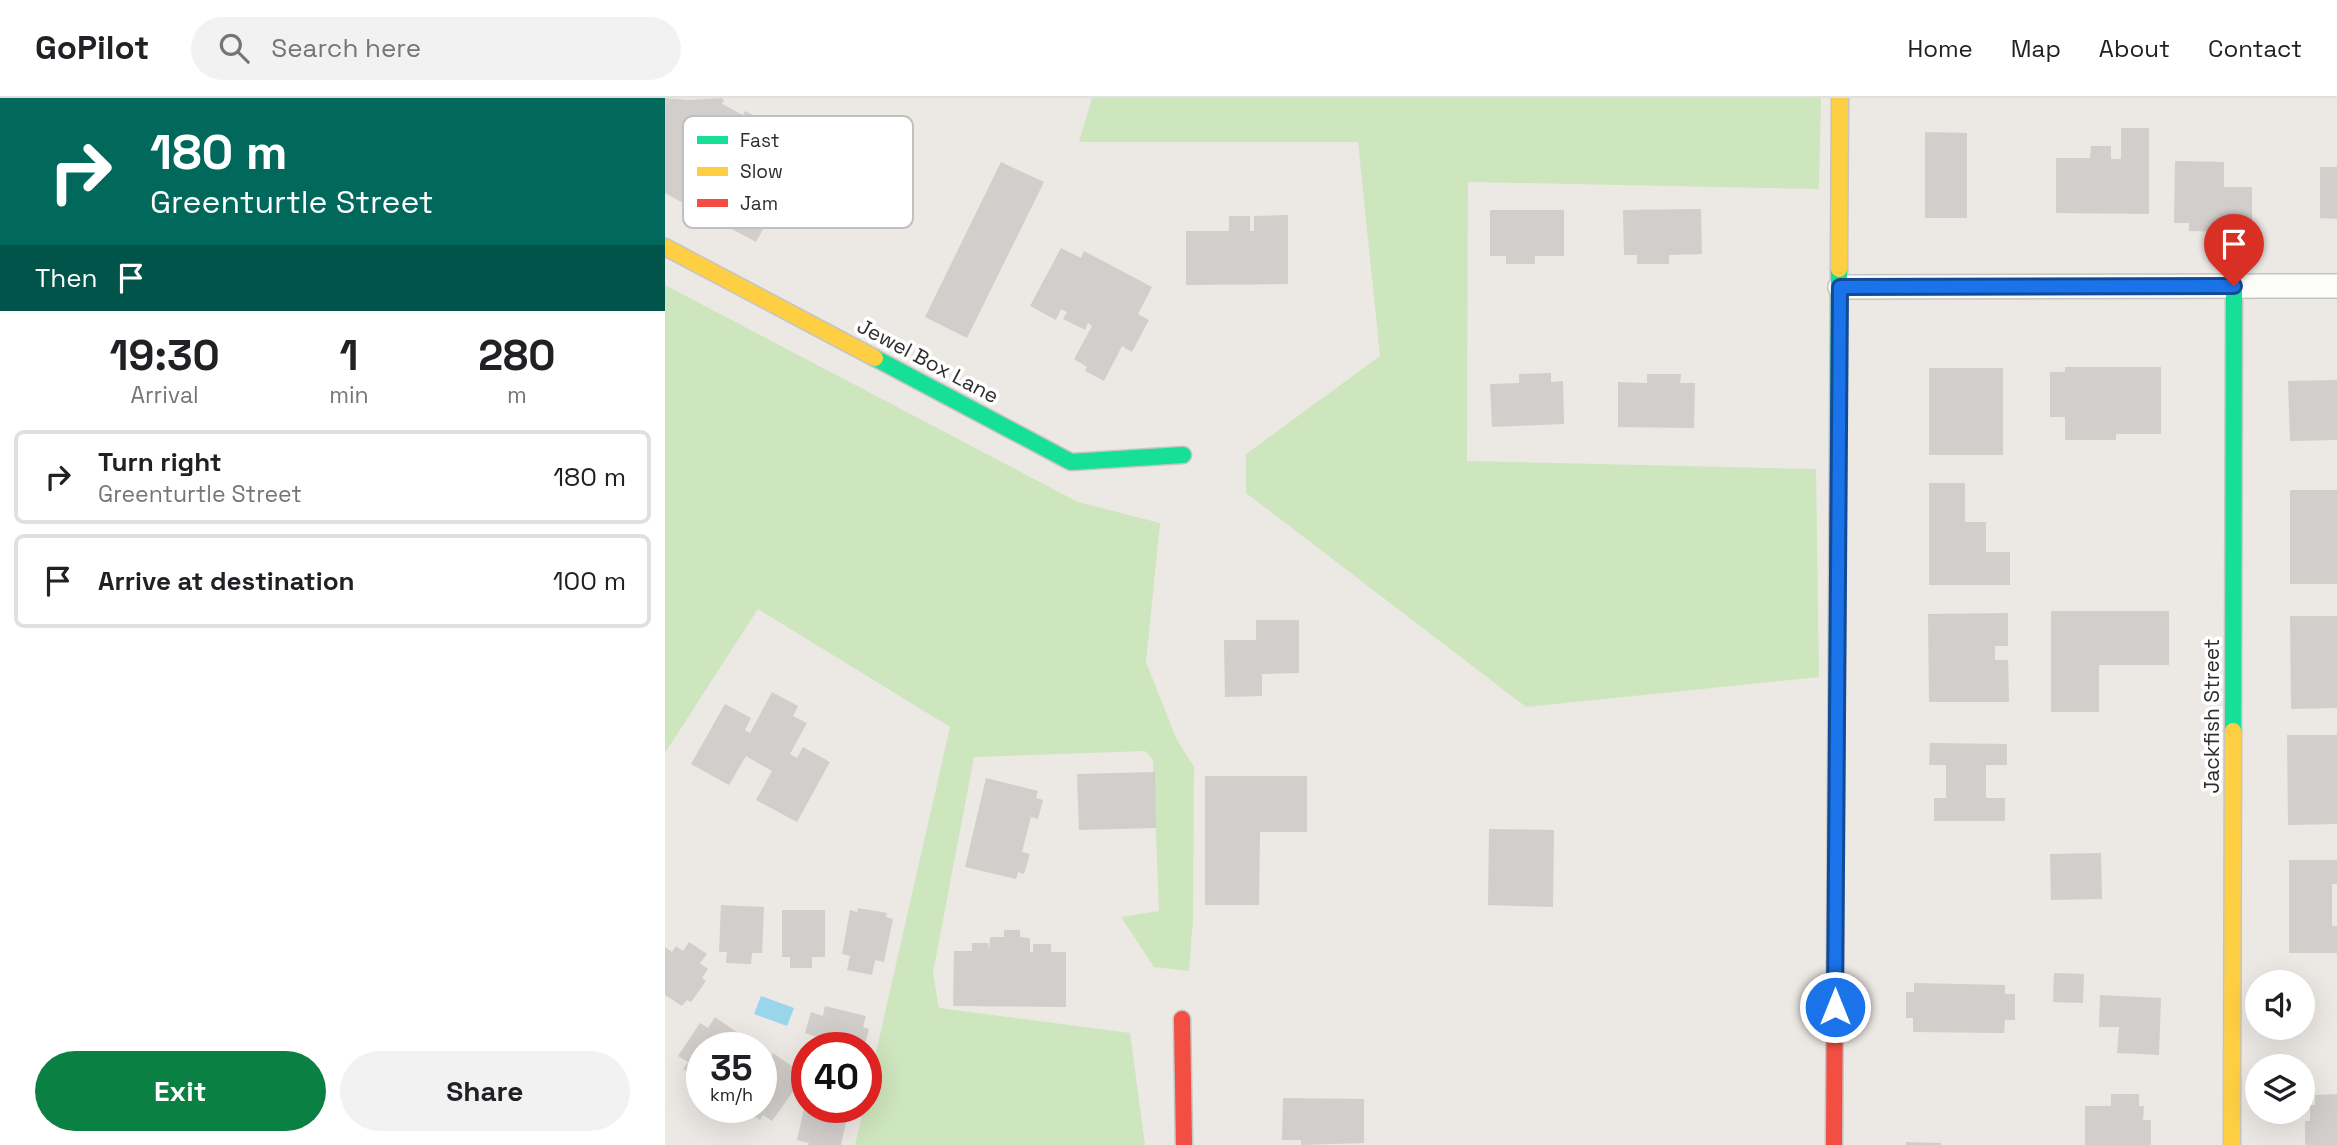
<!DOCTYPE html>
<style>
:root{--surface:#fff;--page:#f2f2f2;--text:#202124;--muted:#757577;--line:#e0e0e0;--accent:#0b8043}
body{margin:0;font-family:"Space Grotesk",sans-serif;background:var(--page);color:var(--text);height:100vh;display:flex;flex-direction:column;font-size:26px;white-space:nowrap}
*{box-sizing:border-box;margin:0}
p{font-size:23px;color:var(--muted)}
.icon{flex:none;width:38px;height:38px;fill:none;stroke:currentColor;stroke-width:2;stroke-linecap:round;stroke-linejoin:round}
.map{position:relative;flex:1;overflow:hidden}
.details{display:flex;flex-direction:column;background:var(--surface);width:665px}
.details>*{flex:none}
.top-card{background:#00695c;color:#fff;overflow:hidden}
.buttons{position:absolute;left:1580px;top:872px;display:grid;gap:14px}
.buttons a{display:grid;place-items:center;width:70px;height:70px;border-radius:50%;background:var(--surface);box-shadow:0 7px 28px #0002;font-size:35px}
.speed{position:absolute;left:21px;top:934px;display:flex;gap:14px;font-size:35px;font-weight:700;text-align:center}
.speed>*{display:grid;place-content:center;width:91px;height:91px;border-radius:50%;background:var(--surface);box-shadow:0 7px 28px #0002;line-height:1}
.speed small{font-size:18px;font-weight:400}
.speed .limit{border:10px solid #d22;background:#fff;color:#111}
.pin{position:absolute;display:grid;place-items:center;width:60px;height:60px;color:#fff;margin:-72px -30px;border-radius:50% 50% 50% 0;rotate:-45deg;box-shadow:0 0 7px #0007}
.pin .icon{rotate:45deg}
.me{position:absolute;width:77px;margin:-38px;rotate:0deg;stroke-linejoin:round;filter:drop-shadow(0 0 5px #0008)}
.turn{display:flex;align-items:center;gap:24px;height:147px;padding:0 35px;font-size:32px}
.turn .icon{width:91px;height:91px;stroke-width:2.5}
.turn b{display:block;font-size:49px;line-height:60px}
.then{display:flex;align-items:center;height:66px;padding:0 35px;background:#0003;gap:14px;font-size:26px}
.eta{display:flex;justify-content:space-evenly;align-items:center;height:119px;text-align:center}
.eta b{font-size:42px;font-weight:700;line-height:49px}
.action{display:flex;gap:14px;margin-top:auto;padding:14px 35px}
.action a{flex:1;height:80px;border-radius:42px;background:var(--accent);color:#fff;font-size:28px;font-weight:700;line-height:80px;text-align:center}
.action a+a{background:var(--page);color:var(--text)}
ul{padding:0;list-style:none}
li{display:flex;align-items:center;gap:21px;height:94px;margin:0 14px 10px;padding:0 21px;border:4px solid var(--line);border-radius:10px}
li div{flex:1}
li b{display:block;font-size:26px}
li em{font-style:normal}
header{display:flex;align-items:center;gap:42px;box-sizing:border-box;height:98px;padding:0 35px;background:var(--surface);border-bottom:2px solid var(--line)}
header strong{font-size:33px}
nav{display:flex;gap:38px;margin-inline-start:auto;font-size:24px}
.search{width:490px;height:63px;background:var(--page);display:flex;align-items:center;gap:18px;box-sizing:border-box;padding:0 24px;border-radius:38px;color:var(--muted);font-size:26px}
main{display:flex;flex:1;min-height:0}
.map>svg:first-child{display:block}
</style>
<header>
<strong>GoPilot</strong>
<div class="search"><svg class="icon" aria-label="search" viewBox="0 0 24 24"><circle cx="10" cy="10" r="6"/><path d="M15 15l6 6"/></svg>Search here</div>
<nav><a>Home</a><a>Map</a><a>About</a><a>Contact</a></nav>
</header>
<main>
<section class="details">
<div class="top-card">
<div class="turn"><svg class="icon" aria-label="right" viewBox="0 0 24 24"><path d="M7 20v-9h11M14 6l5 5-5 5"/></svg><div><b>180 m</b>Greenturtle Street</div></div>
<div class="then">Then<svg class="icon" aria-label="arrive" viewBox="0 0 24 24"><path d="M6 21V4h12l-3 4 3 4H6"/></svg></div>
</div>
<div class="eta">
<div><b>19:30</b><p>Arrival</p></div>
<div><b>1</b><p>min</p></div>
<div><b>280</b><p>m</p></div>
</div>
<ul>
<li><svg class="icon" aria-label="right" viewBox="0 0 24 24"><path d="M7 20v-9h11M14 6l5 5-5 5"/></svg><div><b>Turn right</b><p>Greenturtle Street</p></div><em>180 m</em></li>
<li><svg class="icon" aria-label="arrive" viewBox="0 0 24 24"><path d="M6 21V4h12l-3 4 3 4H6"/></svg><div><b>Arrive at destination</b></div><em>100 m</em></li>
</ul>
<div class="action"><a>Exit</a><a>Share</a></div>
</section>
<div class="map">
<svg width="1672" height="1047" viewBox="0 0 1672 1047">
<rect width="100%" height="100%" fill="#ece8e4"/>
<!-- green -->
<path fill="#cee6be" d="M427 0H1156L1154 91 803 84 802 363 1151 371 1154 579 861 609 581 395V356L715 258 693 44H414Z
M0 187 413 404 495 425 481 564 512 642 529 669 528 821 524 873 489 869 456 819 494 813 488 662 480 653 309 659 268 875 274 910 465 935 480 1047H190L199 1010H201V998L285 629 93 511 0 655Z"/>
<!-- water -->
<path fill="#99d6ec" d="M96 898 129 910 122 928 89 916Z"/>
<!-- building -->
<path fill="#d1cecb" d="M0 0 23 2 56 0 59 2 57 6 78 17 80 13 107 27 99 41 119 52 97 98 112 106 91 144 28 110 33 99 26 96 20 106 0 95Z
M1456 30H1484V116L1391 115V60H1425L1426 48H1446V61H1456Z
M1260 34 1302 35V120H1260Z
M1510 63 1559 64V89H1587V126H1563V134L1524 133V125H1509Z
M336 64 379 84 302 240 260 219Z
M1655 69H1672V121L1655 120Z
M1036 111 1037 156 1004 157V166H972V157H959L958 112Z
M825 112H899V158H870V166H841V158H825Z
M623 117V186L521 187V133H564V118H585V133H589V118Z
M396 150 416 160 419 153 487 189 473 216 484 222 467 254 457 248 439 283 420 273 422 269 409 261 427 228 423 225 420 232 398 221 402 214 396 211 391 222 365 208Z
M1400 269H1496V336H1451V342H1400V319H1385V274H1400Z
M1264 270H1338V357H1264Z
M886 275V284L898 283 899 326 827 329 825 286 854 285V276Z
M982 276H1016L1015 285H1030L1029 330 953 329V284L982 285Z
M1672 282V342L1625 343 1623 283Z
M1264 385H1300V424H1321V454H1345V487H1264Z
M1625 392H1672V486H1625Z
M1386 513H1504V567H1434V614H1386Z
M1343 515V548H1330V562H1343L1344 604H1264L1263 516Z
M1625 518H1672V610L1626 611Z
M591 522H634V575L597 576V598L560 599 559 542H591Z
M107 594 133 608 128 618 142 625 125 656 132 660 138 649 165 664 132 724 91 702 107 673 100 669 81 658 64 687 26 666 60 606 86 620 80 632 85 635Z
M1622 637H1672V726L1623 727Z
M1265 645 1342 646V667H1321V700H1340V723H1269V700H1281V667H1264Z
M490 674 491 730 414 732 412 676Z
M540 678H642V734H595L594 807H540Z
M321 680 373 693 371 700 378 702 373 721 366 719 357 754 365 756 359 776 353 774 351 781 300 769Z
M824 731 889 732 888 809 823 807Z
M1436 755 1437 801 1386 802 1385 756Z
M1624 762H1672V786H1667V828H1672V855H1624Z
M56 807 99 809 97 855H87L86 866 61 865 62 854H54Z
M193 810 222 815 221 819 228 821 219 864 210 862 207 877 182 872 185 858 177 856 185 812 192 814Z
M117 812H160V859H147V870H125V859H117Z
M339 832H355V839L365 840V854H368V846H386V854H401V909L288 908 289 853H307V845H323L324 853 325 839H339Z
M24 844 42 856 35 865 43 871 37 880 41 883 26 904 22 902 17 908 0 897V849L7 854 11 848 18 853Z
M1389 875 1419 876 1418 905 1388 904Z
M1249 885 1340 887V896H1350V922H1340L1339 935 1248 934V920H1241V894H1249Z
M1435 897 1496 900 1494 957 1452 955 1454 929H1434Z
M160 908 201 918 198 929 204 931 199 950H159L150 948 152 939 140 935 146 914 158 918Z
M50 919 73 935 66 945 74 950H37V984L18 971 23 964 13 958 35 925 43 930Z
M108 955 131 971 125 979 134 985 107 1023 98 1017 95 1022 77 1010H96V958L103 963Z
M1446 996H1474V1008H1479L1478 1022H1486V1047H1420V1008H1446Z
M1672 996V1047H1640V1023H1645V1007H1650V997Z
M618 1000 699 1001V1045L636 1047V1042H617Z
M141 1002 142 1010H184L176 1047H143L144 1045 132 1042Z
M1241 1044 1276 1045V1047H1241Z"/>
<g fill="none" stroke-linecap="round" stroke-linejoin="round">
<defs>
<path id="street" d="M1175 189 1672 188"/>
<path id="fast" d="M210 260 406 364 518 357
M1568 633 1569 188
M1170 864 1174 171"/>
<path id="slow" d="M0 149 210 260
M1174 171 1175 0
M1567 1047 1568 633"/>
<path id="jam" d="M517 921 519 1047
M1169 1047 1170 864"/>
</defs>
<!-- street casing -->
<use href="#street" stroke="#c5c4c5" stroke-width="26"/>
<!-- fast casing -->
<use href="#fast" stroke="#c5c4c5" stroke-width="19"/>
<!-- slow casing -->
<use href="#slow" stroke="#c5c4c5" stroke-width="19"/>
<!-- jam casing -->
<use href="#jam" stroke="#c5c4c5" stroke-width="19"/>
<!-- street -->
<use href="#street" stroke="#fcfcfb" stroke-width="23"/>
<!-- fast -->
<use href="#fast" stroke="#16e098" stroke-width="16"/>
<!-- slow -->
<use href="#slow" stroke="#ffcf43" stroke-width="16"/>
<!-- jam -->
<use href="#jam" stroke="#f24e42" stroke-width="16"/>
</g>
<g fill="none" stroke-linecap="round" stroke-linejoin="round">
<defs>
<path id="route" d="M1170 909 1175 189 1569 188"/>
</defs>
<!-- route casing -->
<use href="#route" stroke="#114b97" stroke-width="18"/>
<!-- route -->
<use href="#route" stroke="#1a73e8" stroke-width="12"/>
</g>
<g text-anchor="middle" stroke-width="7" stroke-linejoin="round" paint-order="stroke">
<!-- street labels -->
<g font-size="21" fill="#2e2e2e" stroke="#fff">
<text transform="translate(263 263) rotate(28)" y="7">Jewel Box Lane</text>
<text transform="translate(1547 618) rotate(-90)" y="7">Jackfish Street</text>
</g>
</g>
<!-- legend -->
<rect x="18" y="18" width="230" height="112" rx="10" fill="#fff" stroke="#c0c0c0" stroke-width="2"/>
<rect x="32" y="38" width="31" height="8" fill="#16e098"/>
<rect x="32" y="69" width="31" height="9" fill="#ffcf43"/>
<rect x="32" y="101" width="31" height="8" fill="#f24e42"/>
<g font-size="19" fill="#2e2e2e">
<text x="75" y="49">Fast</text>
<text x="75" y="80">Slow</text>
<text x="75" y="112">Jam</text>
</g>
</svg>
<div class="buttons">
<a><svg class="icon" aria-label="sound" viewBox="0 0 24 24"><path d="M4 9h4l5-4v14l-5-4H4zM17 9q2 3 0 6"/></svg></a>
<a><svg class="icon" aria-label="layers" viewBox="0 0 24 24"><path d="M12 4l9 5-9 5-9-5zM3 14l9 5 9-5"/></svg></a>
</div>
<div class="speed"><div>35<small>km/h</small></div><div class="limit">40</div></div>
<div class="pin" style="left:1569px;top:188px;background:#d93025"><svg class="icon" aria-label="arrive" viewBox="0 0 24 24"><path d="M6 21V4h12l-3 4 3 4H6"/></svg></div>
<svg class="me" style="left:1170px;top:909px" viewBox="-20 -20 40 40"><circle r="17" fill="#1a73e8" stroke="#fff" stroke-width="3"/><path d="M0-11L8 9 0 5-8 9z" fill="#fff"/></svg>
</div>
</main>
